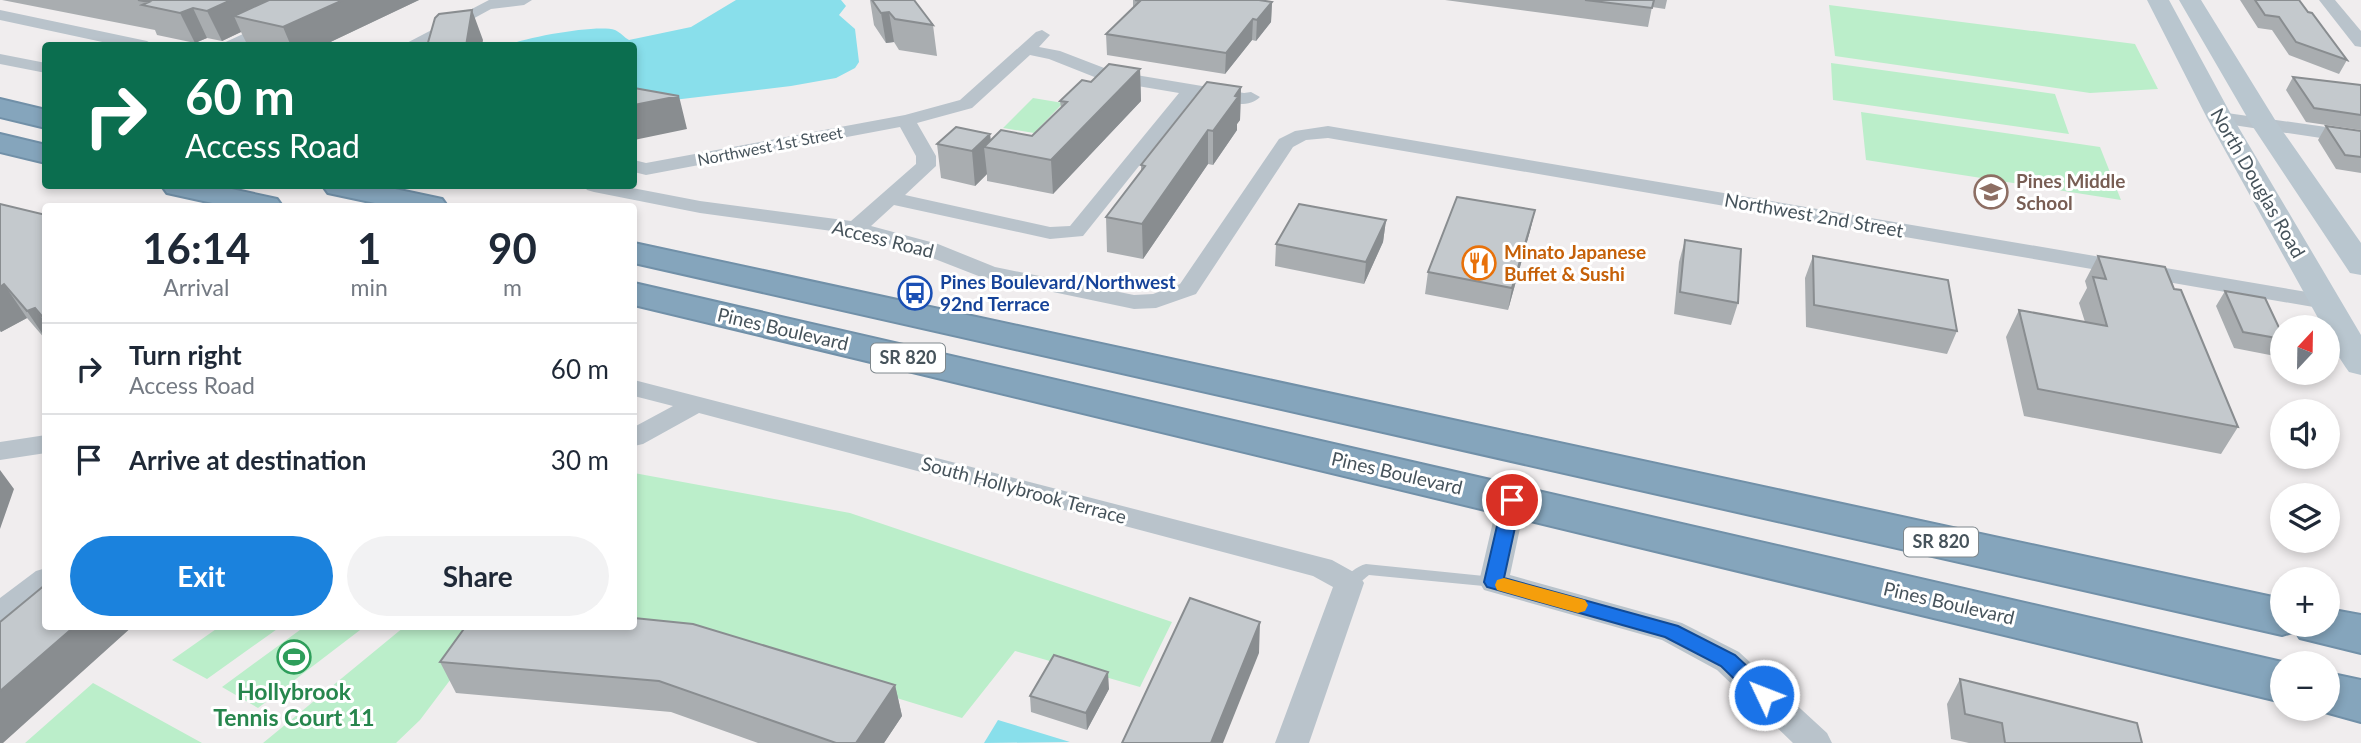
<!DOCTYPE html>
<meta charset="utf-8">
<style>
:root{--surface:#fff;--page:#f2f2f3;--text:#1f2937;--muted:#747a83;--line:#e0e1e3;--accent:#1b82dd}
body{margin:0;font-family:Lato,sans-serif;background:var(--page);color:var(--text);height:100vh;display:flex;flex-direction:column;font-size:26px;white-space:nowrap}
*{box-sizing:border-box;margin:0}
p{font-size:23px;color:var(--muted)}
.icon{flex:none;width:38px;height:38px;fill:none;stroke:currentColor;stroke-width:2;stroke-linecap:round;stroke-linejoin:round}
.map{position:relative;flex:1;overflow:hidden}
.side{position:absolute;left:42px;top:203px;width:595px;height:427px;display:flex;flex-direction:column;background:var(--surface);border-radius:7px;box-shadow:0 4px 10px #0003}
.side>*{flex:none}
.hud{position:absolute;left:42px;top:42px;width:595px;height:147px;border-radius:7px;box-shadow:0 4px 10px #0003;background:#0b6e4f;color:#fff;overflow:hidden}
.needle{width:46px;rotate:22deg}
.fabs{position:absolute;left:2270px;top:315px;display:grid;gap:14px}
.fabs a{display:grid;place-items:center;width:70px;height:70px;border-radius:50%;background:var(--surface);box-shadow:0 4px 10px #0003;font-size:35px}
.pin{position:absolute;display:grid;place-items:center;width:60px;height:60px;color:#fff;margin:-30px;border:4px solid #fff;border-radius:50%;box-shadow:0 2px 7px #0007}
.me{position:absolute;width:77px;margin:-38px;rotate:313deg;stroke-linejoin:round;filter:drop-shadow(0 0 5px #0008)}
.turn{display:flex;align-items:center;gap:24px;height:147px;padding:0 28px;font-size:32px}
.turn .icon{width:91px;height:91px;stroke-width:2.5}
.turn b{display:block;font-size:49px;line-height:60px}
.eta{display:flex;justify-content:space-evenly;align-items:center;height:119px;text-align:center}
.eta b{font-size:42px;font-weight:700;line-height:49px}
.primary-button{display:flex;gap:14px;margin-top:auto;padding:14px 28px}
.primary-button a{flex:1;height:80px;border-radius:42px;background:var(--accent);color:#fff;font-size:28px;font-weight:700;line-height:80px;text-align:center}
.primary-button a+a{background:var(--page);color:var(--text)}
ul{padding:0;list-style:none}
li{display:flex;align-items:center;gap:21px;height:91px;padding:0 28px;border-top:2px solid var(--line)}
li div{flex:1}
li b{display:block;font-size:26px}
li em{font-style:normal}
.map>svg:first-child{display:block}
</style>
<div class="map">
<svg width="2361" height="743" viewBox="0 0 2361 743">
<rect width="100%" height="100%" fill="#f0edee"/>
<!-- green -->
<path fill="#bbeeca" d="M1829 5 2135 44 2158 89 2090 93 1835 56Z
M1831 63 2055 94 2069 134 1833 100Z
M1033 98 1063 103 1034 133 1003 128Z
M1861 112 2100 147 2121 200 1866 160Z
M634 473 850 513 1172 622 1140 687 1015 651 962 718 714 642 634 626Z
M219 627V626L280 627 207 679 172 660Z
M304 627H364L258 708 222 687Z
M404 627H490L420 720 396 743H263Z
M93 683 202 743H25Z"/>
<!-- water -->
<path fill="#89dfeb" d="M736 0H841L846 6 839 15 855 29 859 62 855 68 836 78 791 86 648 103 634 100V46H505C523 38 597 24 615 30 620 32 625 38 629 40L691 27Z
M998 720 1070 742 984 743Z"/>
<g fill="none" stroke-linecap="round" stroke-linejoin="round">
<defs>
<path id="highway" d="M0 99 46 110V128L0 117Z
M0 134 46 145V163L0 152Z
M162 186H218L277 199 282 206H226L167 193Z
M323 186H381L442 199 447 206H389L328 193Z
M634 243 2282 599V625H2328V609L2361 615V653L2300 638 2296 631 2282 635 634 263Z
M634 283 2282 662 2286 663H2282V702L634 305Z
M2328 673 2361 680V722L2314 709H2328Z"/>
</defs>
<!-- highway casing -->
<use href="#highway" stroke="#7190a8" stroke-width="4"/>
<!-- lane -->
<path fill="#b9c3cb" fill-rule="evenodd" d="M1366 564 1494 577 1499 578 1501 582 1499 586 1494 587 1369 575C1361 581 1354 590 1344 587L1342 583C1346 575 1357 566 1366 564Z"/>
<!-- street -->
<path fill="#b9c3cb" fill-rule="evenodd" d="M317 0H338L244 46H217Z
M489 0H532L524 5 491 9 423 46H401Z
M2319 0H2335L2361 31V47L2355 46Z
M0 10 147 41 155 46H121L0 20Z
M1042 30 1050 35 1039 47 1060 51 1112 71 1244 93 1251 92 1260 97C1246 112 1214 99 1195 96L1083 236 1050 239 894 205 871 226 938 244 995 267 1134 295 1153 294 1180 284 1279 139 1295 131 1328 126 2325 295 2333 297 2336 302 2333 307 2325 309 1328 138 1306 140 1293 147 1196 294 1156 308 1134 309 981 277 922 254 854 234 700 213 594 192 587 190 584 186H622L700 201 851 221 916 164V156L900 127 646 175 634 172V160L646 163 905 115 960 100 1036 32ZM1030 55 1049 59 1102 80 1179 93 1070 226 1050 227 905 195 936 166V156L917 123 972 108Z
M0 54 46 63V73L0 64Z
M2220 112 2361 132V144L2213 122 2211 118 2213 114Z
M634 380 1332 560 1359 575 1364 583 1309 743H1275L1333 587 1313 576 699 413 643 444 634 446V427L673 406 634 396Z
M46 435V453L0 460V442Z
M1512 490 1522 493 1526 500 1510 575 1682 623 1739 652 1827 733 1832 743H1793L1717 670 1662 640 1484 590 1479 582 1498 500 1502 493Z
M46 568V595L11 622 0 626V598L36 571Z"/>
<!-- secondary -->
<path fill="#b9c6cf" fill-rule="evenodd" d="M2147 0H2169L2233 118 2361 335V375L2349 372C2340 359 2328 342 2328 327H2323L2207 118Z
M2179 0H2201L2277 123 2361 243V275L2350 273 2251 124Z"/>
<!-- highway -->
<use href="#highway" fill="#85a5bc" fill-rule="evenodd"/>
</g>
<!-- wall -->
<path fill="#a9adb0" d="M2 0H419L322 46H248L241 32 222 41 207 38 195 43 157 35 155 30Z
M870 0H914L933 25 937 56 899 50 894 42 886 43 874 25Z
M1133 0 1272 2 1271 22 1256 41 1252 40 1225 74 1107 55 1106 34 1133 8Z
M1445 0H1667L1665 9 1652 7 1648 27Z
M2240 0H2299L2347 60 2339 74 2289 55 2272 30 2258 28Z
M1140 69 1141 101 1053 194 987 181V174L975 186 941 178 937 144 990 134 991 140 1032 136 1061 108 1060 101 1091 82Z
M2293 77 2361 85V130L2306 122 2286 90Z
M1241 87 1240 120 1237 124V130L1213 165 1208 164 1143 259 1107 252 1106 217 1141 171V165Z
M2326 126 2361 131V173L2336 169 2318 140Z
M0 204 46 215V340L27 318 1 332 0 331Z
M1535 210 1530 231 1508 310 1425 294 1428 272Z
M1386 220 1383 242 1364 284 1275 266 1276 244Z
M1685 240 1738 303 1731 325 1674 314 1679 262Z
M1813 256 1957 331 1947 354 1806 327 1805 278Z
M2098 256 2174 289 2238 427 2221 454 2024 416 2006 337 2019 310 2085 322 2079 303 2087 288 2085 281Z
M2225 291 2282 334V344L2275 356 2234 348 2216 306Z
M440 662 895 685 902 716 884 743H758L671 712 456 693Z
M1960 679 2142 743H1969L1951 739 1947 704Z
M1109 689 1087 730 1031 712 1030 696Z"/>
<!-- shaded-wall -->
<path fill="#898d90" d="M231 0H311L234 16 241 32 222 41 207 11Z
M343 0H419L322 46H291L283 27Z
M1272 2 1271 22 1256 41 1257 20Z
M193 8 207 38 195 43 180 13Z
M472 10 483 40 482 46H466Z
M889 12 894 42 886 43 881 13Z
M1253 19 1252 40 1225 74 1226 53Z
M1140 69 1141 101 1053 194 1051 160Z
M1241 87 1240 120 1237 124V130L1213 165V131Z
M679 96 687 129 634 140V105Z
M1208 130V164L1143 259 1142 224Z
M990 134 991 149 984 147 987 174 975 186 972 151Z
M1535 210 1530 231 1508 310 1512 288Z
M1386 220 1383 242 1364 284 1366 262Z
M4 284 27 318 1 332 0 330V287Z
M35 308 46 324V339L27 311Z
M0 470 14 489 0 529Z
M1260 622 1259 653 1223 743H1211Z
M75 626H133L3 743H0V691Z
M1108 672 1109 689 1087 730 1086 713Z
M895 685 902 716 884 743H856Z"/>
<!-- building -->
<path fill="#c4c9cd" stroke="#898d90" stroke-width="2" d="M138 0H231L207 11 193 8 180 13 142 5 149 2Z
M269 0H343L283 27 234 16Z
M872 0H914L933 25 895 19 889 12 881 13Z
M1135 0H1259L1272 2 1257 20 1253 19 1226 53 1106 34 1140 1Z
M1585 0H1654L1652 8Z
M2255 0H2299L2308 12 2312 13 2347 60 2296 42 2279 17 2265 15Z
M472 10 466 46H427L435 18 439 14Z
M1109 64 1140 69 1051 160 984 147 1001 130 1032 136 1067 102 1060 101 1082 80 1091 82Z
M2293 77 2361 85V115L2314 108Z
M1207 82 1241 87 1235 96 1238 97 1213 131 1208 130 1142 224 1106 217 1145 166 1141 165Z
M634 88 679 96 634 105Z
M2326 126 2361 131V157L2345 155Z
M956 127 990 134 972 151 937 144Z
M1457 197 1535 210 1512 288 1428 272Z
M0 204 46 215V321L35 308 27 311 4 284 0 287Z
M1299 204 1386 220 1366 262 1276 244Z
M1685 240 1741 249 1738 303 1680 292Z
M1813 256 1948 280 1957 331 1814 305Z
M2098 256 2165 267 2174 289 2181 290 2238 427 2038 389 2019 310 2107 326 2093 277 2106 279Z
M2225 291 2265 298 2282 334V339L2243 332Z
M46 584V626H75L0 691V622Z
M1190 598 1260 622 1211 743H1122Z
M634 618 693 624 895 685 856 743H836L659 681 440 662 466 626H634Z
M1054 655 1108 672 1086 713 1030 696Z
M1960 679 2137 723 2142 743H2005L2002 723 1965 714Z"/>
<!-- route -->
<path fill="#1a73e8" stroke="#114b97" stroke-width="2" d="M1512 494 1518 496 1521 500 1504 578 1678 626 1735 655 1772 689 1775 695 1772 701 1764 703 1757 701 1721 666 1665 637 1487 587 1484 582 1503 500 1506 496Z"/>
<!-- slow -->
<path fill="#f59e0b" d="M1504 578 1585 600 1588 605 1585 611 1578 613 1497 590 1495 585 1497 580Z"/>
<!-- icons -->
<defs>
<symbol id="school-ring" viewBox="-11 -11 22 22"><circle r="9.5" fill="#fff" stroke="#8d6e63" stroke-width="1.5"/><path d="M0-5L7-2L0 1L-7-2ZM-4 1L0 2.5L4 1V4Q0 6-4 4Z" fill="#8d6e63"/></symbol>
<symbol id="restaurant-ring" viewBox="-11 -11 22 22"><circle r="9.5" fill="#fff" stroke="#e8710a" stroke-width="1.5"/><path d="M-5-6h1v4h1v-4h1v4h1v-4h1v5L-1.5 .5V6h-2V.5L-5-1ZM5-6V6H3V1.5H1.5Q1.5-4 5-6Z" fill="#e8710a"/></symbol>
<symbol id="bus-ring" viewBox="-11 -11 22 22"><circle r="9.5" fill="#fff" stroke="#1a4fb4" stroke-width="1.5"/><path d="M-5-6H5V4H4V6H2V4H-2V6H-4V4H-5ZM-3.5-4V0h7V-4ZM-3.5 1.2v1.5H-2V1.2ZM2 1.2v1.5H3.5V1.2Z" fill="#1a4fb4"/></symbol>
<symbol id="stadium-ring" viewBox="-11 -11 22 22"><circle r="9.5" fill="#fff" stroke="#2e9e5b" stroke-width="1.5"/><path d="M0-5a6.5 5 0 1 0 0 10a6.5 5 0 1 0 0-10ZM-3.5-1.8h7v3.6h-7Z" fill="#2e9e5b"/></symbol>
</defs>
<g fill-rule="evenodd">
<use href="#school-ring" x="1972" y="173" width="38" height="38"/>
<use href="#restaurant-ring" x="1460" y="244" width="38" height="38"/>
<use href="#bus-ring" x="896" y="274" width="38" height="38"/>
<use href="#stadium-ring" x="275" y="638" width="38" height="38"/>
</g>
<g text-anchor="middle" stroke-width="6" stroke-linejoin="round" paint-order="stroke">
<!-- far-street labels -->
<g font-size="16" fill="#46535b" stroke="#fff">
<text transform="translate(770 146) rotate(-11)" y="6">Northwest 1st Street</text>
</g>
<!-- shield labels -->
<g fill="#fff" stroke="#7e878c" stroke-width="2">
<rect x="871" y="343.5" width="74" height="29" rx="5"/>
<rect x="1904" y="527.5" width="74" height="29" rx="5"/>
</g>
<g font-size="18" font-weight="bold" fill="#46535b">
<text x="908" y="364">SR 820</text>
<text x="1941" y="548">SR 820</text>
</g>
<!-- education labels -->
<g font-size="19" font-weight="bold" fill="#785e54" stroke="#fff" text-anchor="start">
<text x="2016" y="188">Pines Middle<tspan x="2016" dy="22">School</tspan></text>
</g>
<!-- street labels -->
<g font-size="19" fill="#46535b" stroke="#fff">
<text transform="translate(2258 183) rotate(60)" y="7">North Douglas Road</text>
<text transform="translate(1814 215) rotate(10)" y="7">Northwest 2nd Street</text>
<text transform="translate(883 239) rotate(14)" y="7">Access Road</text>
<text transform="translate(783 329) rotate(13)" y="7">Pines Boulevard</text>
<text transform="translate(1397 473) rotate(13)" y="7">Pines Boulevard</text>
<text transform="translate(1024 490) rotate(15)" y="7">South Hollybrook Terrace</text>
<text transform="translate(1949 603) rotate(13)" y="7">Pines Boulevard</text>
</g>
<!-- food labels -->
<g font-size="19" font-weight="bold" fill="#c56008" stroke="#fff" text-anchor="start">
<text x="1504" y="259">Minato Japanese<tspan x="1504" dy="22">Buffet &amp; Sushi</tspan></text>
</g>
<!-- transit labels -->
<g font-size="19" font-weight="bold" fill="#164399" stroke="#fff" text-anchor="start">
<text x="940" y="289">Pines Boulevard/Northwest<tspan x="940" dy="22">92nd Terrace</tspan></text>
</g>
<!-- near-leisure labels -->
<g font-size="23" font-weight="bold" fill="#27864d" stroke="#fff">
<text x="294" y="700">Hollybrook<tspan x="294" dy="26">Tennis Court 11</tspan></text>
</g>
</g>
</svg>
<div class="fabs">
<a><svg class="needle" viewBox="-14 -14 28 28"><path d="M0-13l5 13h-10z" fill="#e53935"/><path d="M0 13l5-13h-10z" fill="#747a83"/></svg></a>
<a><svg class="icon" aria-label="sound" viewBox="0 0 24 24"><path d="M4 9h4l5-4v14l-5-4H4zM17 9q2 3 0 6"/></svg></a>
<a><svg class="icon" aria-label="layers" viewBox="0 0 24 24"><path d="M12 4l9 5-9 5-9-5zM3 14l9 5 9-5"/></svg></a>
<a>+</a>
<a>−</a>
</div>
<div class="pin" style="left:1512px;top:500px;background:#d93025"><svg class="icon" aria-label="arrive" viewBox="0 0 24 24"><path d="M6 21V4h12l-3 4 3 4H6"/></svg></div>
<svg class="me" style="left:1764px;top:695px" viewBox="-20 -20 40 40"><circle r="17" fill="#1a73e8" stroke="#fff" stroke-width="3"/><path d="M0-11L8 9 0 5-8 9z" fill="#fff"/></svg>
<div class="hud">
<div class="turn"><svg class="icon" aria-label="right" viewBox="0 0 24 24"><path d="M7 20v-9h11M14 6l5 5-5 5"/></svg><div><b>60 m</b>Access Road</div></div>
</div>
<section class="side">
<div class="eta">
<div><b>16:14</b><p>Arrival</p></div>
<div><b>1</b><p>min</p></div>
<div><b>90</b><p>m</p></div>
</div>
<ul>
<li><svg class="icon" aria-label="right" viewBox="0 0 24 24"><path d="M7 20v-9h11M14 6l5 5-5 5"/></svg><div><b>Turn right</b><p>Access Road</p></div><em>60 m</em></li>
<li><svg class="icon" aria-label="arrive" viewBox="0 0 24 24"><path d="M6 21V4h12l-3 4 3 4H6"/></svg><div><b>Arrive at destination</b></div><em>30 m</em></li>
</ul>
<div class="primary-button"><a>Exit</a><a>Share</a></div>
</section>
</div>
